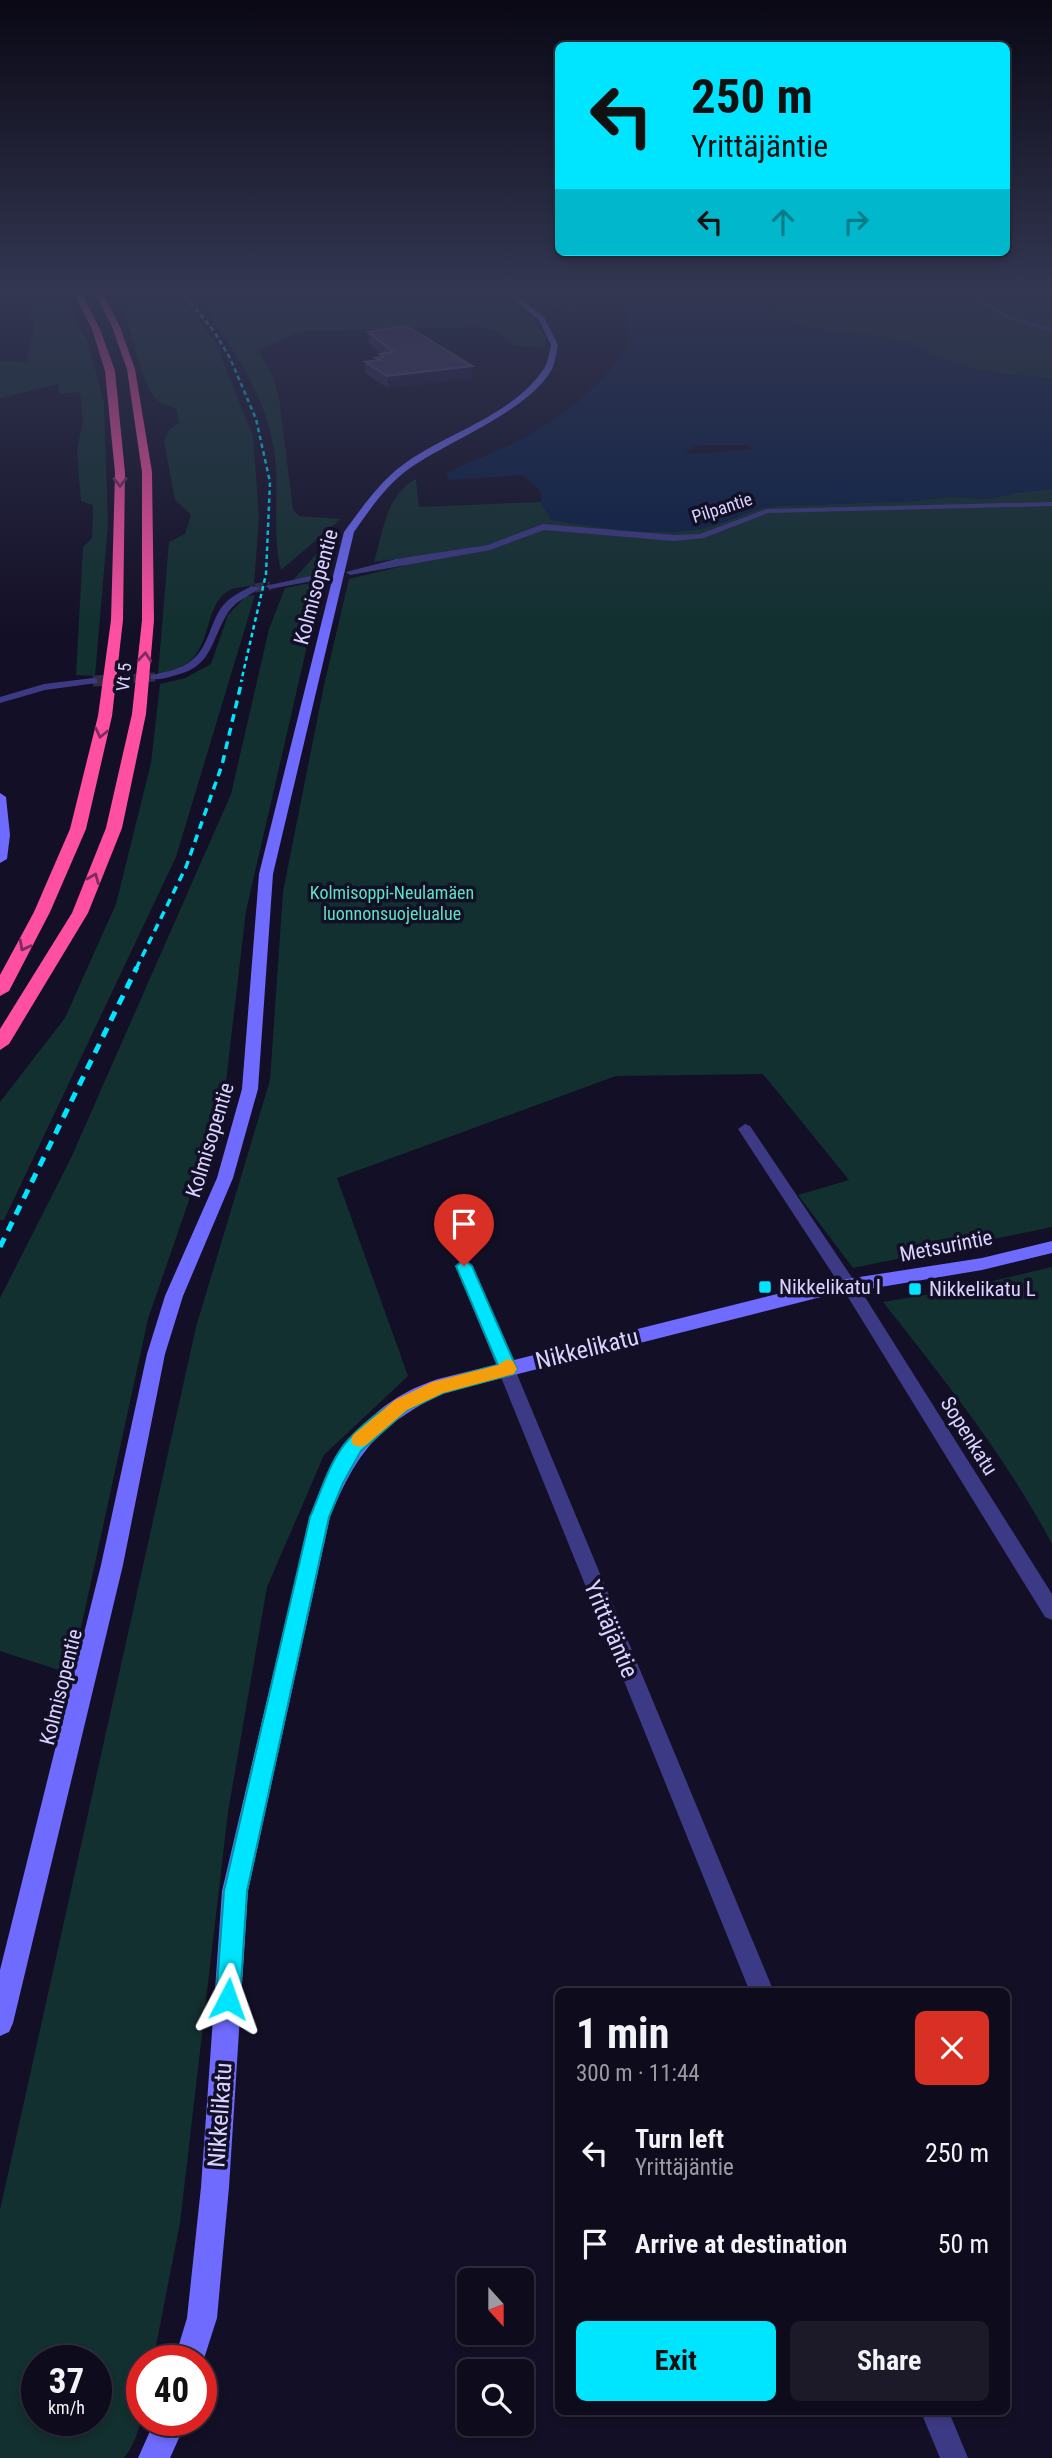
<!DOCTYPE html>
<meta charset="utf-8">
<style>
:root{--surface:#0e0b1c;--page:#1c1929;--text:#f1f3f6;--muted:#9b9ba3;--line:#2e2b3b;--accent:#00e5ff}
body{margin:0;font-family:"Roboto Condensed",sans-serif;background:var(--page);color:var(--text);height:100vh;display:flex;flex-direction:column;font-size:26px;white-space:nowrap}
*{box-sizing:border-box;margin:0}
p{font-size:23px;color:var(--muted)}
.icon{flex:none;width:38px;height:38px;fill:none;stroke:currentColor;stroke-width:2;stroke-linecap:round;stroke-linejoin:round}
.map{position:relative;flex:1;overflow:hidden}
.side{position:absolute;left:555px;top:1988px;width:455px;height:427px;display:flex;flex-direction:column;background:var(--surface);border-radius:10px;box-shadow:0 4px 10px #0003,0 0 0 2px var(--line)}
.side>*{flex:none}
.hud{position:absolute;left:555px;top:42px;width:455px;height:214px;border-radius:10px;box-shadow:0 4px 10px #0003,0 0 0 2px var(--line);background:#00e5ff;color:#111;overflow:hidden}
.needle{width:46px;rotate:159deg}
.tools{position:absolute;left:457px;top:2268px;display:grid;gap:14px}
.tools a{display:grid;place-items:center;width:77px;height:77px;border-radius:10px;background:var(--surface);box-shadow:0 4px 10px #0003,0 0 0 2px var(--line);font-size:35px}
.speed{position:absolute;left:21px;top:2345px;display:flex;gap:14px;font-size:35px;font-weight:700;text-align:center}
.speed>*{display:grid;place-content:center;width:91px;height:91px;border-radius:50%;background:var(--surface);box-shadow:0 4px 10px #0003,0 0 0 2px var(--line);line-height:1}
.speed small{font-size:18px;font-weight:400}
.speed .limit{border:10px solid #d22;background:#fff;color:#111}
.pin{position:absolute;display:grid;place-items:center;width:60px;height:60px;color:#fff;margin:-72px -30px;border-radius:50% 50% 50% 0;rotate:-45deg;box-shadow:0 0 7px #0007}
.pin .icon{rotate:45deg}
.me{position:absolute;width:77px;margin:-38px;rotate:4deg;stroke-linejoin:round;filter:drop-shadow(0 0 5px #0008)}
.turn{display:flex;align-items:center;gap:24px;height:147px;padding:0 21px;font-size:32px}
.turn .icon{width:91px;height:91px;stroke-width:2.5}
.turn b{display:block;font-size:49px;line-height:60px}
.lanes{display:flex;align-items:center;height:66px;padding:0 21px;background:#0003;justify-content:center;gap:35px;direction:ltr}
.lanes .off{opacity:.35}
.round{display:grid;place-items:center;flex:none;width:74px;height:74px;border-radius:10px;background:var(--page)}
.overview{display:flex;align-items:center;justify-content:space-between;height:119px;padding:0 21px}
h1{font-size:42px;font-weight:700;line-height:52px}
.action{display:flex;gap:14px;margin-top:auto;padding:14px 21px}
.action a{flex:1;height:80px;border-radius:10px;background:var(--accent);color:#111;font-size:28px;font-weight:700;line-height:80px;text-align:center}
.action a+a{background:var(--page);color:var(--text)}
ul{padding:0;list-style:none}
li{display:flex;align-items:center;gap:21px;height:91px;padding:0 21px}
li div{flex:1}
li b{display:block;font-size:26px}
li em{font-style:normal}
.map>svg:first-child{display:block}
</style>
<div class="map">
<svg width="1052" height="2458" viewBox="0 0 1052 2458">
<rect width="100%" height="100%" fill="#130f26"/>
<!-- green -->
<path fill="#12302f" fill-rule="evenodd" d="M13 290H60L88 343 104 403 108 524 95 676 76 675 83 547 92 538 93 505 81 501 77 450 83 421 80 392 59 394 58 384 0 398V361L27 363 34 325 19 293Z
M119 290H171L184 301 215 342 253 436 259 517 254 585C247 587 238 587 232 589 196 605 222 666 158 674L169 542 185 534 191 515 175 500 164 441 169 430 179 423 176 408C169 406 161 404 156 399 139 379 128 318 119 290Z
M190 290H207L235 303 267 305 414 298 466 291 500 295 519 305 535 321 546 338 545 348 512 345 499 332 481 327 301 331 258 350 273 377 279 398 293 510 299 516 341 519 281 570C272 534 279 494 275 457 268 396 227 337 190 290Z
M518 290H598L573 314Z
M751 290H1052V379C1019 375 983 374 952 362 936 356 920 346 903 341 852 329 784 338 751 290Z
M416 479 419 507 541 502 552 520C601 527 655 538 704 528 731 522 747 509 777 506L915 501 948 497 990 499 1014 493 1052 489V1227L853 1268 798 1195 849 1180 763 1074 616 1076 337 1178 408 1376 324 1455 267 1587 228 1812 180 2223 153 2361H142C142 2397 147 2428 124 2458H0V2210L196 1327 270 1080 283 892 324 685 349 579 411 564V557L374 562C383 532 386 495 416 479ZM37 2361H96V2420H37Z
M332 543 329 574 293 580 320 550Z
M326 580 311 629 246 911 224 1099 148 1319 71 1674 0 1651V1298L71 1158 231 794 269 629 285 588Z
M255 595 176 857 4 1220H0V1102L65 1018 116 904 151 763 160 684 185 678 211 664 228 615 246 596Z
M1052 1267V1544C1006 1457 944 1379 883 1302L955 1290Z"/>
<!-- water -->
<path fill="#0a1f44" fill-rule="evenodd" d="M690 290H751C773 337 864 330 908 343 923 347 937 356 952 362 983 375 1019 376 1052 379V489L1014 493 990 499 948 497 915 501 777 506C747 509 730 522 704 528 655 538 601 527 551 520L541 502V492L523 475 450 480 445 474C461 465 478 460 494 452 548 428 600 392 631 342L628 318 622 305ZM697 445H745L755 449 695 454 685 453Z"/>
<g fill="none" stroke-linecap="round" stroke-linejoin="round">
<!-- street-tunnel-far1 -->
<path stroke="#312d47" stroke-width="9" stroke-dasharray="9 4.5" stroke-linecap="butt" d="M255 588 270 586
M93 681 155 677"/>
<!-- street-tunnel -->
<path stroke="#312d47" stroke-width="11" stroke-dasharray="11 6" stroke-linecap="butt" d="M93 681 112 680"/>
<!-- street -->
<path fill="#3d3a85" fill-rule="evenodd" d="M961 290H968L1009 316 1052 328V332L1005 318Z
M1052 502V506L768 513 704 538 674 541 544 530 490 550 350 575 346 572 396 559 488 545 543 524 674 535 700 534 767 509Z
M325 573 328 574V578L270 589 265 586Z
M252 586 260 588C249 596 237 600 229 611 210 640 214 667 173 676 166 678 159 680 151 679V675C166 672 180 670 192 660 208 648 210 624 221 608 229 597 240 592 252 586Z
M93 678 97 679V683L45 690 0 703V697L44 684Z
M745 1124 750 1126 863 1294 1052 1594V1620L1045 1617 851 1302 738 1129Z
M464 1260 472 1266 774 1992H750L456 1266Z
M921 2412H949L968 2458H940Z"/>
<!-- secondary -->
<path fill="#6f6bff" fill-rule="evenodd" d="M502 290H509L544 317 558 345C556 353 555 364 551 371 526 412 450 440 410 468 387 484 370 509 354 532L273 874 258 1089 233 1178 183 1296 165 1354 123 1565 13 2023 9 2032 0 2036V1970L101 1565 147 1354 165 1296 217 1178 242 1089 259 874 344 532C361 509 378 484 400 467 444 433 510 418 543 370 548 364 549 353 551 345L539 320Z
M0 793 6 797 10 835 7 859 0 863Z
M1052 1241V1253L982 1270 821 1297 443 1393C378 1426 358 1450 330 1517L248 1891 229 2187 217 2318 201 2368V2361H174L187 2318 201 2187 222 1891 310 1517C337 1452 367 1402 438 1379L821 1283 982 1258Z
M155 2420H187L170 2458H138Z"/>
<!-- highway -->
<path fill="#ff4fa3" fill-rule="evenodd" d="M72 290H80L100 329 115 371 125 473 123 620 112 716 86 829 50 912 9 991 0 996V975L34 912 70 829 98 716 111 620 115 473 105 371 92 329Z
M94 290H102L120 327 135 369 152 472 154 620 146 714 122 828 88 913 9 1044 0 1050V1029L72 913 106 828 132 714 142 620V472L127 369 112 327Z"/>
<!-- rail-far2 -->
<path stroke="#00e5ff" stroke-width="2.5" stroke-dasharray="4.5 3.5" stroke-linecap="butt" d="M180 290 213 330 230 358 256 419 270 482 266 574 241 682"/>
<!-- rail-far1 -->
<path stroke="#00e5ff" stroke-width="3.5" stroke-dasharray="8 6" stroke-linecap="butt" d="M136 969 186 867 222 765 242 680"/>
<!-- rail -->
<path stroke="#00e5ff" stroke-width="5" stroke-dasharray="10 8" stroke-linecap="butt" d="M0 1247 137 967"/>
</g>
<!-- wall -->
<path fill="#312854" d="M368 332 472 378 388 388 365 373V362L377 360 376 358 380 357V354H382L369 343Z"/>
<!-- shaded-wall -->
<path fill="#1d163a" d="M332 290H425L333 298Z
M472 366V378L388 388 387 376Z"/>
<!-- building -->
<path fill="#433a66" stroke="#5a527e" stroke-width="2" d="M403 326 410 328 472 366 387 376 365 362 380 360 376 358 383 357 380 354 394 352 368 332Z"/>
<!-- one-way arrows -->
<defs><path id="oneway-chevron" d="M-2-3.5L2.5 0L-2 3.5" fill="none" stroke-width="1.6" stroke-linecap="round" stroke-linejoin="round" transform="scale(1.75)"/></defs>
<g stroke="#7d2c5e">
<use href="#oneway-chevron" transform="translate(120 482) rotate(90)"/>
<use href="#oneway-chevron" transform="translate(145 657) rotate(-85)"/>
<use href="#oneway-chevron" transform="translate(101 733) rotate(103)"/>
<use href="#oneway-chevron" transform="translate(94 878) rotate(-68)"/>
<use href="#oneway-chevron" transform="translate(24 946) rotate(118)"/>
</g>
<!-- sky -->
<linearGradient id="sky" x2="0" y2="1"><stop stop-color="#0a0815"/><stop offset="0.46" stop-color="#333752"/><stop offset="1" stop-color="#333752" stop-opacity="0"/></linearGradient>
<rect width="1052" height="634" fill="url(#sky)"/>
<!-- route -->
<path fill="#00e5ff" stroke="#0095a6" stroke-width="2" d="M464 1260 472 1266 517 1369 514 1374 443 1393 407 1410 361 1451 343 1483 329 1517 247 1891 240 1999 236 2007 228 2011 219 2007 216 1999 224 1891 310 1517C321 1492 330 1459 349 1439 392 1393 439 1380 498 1365L456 1266Z"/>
<!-- slow -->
<path fill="#f59e0b" d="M507 1359 513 1361 517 1369 514 1374 443 1393 407 1410 366 1445 360 1447 353 1445 351 1440 353 1435 395 1400 432 1382 498 1365Z"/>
<!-- markers -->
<g fill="#00e5ff" stroke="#130f26" stroke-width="2.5">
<rect x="758" y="1280" width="14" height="14" rx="3.5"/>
<rect x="908" y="1282" width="14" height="14" rx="3.5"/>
</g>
<g text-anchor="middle" stroke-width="7" stroke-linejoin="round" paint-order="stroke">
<!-- far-street labels -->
<g font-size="18" fill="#d9d4ff" stroke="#130f26">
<text transform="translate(722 508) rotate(-18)" y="6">Pilpantie</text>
<text transform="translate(124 677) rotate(-85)" y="6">Vt 5</text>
</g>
<!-- far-park labels -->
<g font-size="18" fill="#5fe0c0" stroke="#130f26">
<text x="392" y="899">Kolmisoppi-Neulamäen<tspan x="392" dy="21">luonnonsuojelualue</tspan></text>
</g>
<!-- street labels -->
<g font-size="21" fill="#d9d4ff" stroke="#130f26">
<text transform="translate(316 587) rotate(-75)" y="7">Kolmisopentie</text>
<text transform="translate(210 1140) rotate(-73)" y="7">Kolmisopentie</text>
<text transform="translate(946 1246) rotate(-11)" y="7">Metsurintie</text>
<text transform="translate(969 1436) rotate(58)" y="7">Sopenkatu</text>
<text transform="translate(61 1687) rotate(-76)" y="7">Kolmisopentie</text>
</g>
<!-- poi labels -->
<g font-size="21" fill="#d9d4ff" stroke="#130f26" text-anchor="start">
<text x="779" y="1294">Nikkelikatu I</text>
<text x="929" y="1296">Nikkelikatu L</text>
</g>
<!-- near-street labels -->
<g font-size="24" fill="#d9d4ff" stroke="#130f26">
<text transform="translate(587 1349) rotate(-14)" y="8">Nikkelikatu</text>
<text transform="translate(611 1629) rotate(67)" y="8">Yrittäjäntie</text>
<text transform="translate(220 2115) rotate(-86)" y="8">Nikkelikatu</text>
</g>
</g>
</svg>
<div class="tools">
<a><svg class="needle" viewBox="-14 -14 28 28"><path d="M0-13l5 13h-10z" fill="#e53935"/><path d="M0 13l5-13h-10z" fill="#9b9ba3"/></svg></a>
<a><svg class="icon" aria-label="search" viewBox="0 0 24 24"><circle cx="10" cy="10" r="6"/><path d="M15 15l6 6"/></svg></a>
</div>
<div class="speed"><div>37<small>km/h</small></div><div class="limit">40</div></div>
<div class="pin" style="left:464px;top:1266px;background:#d93025"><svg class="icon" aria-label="arrive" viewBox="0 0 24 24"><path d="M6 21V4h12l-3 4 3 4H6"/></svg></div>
<svg class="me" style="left:228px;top:1999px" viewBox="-20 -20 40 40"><path d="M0-17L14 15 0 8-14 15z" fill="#00e5ff" stroke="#fff" stroke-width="4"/></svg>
<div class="hud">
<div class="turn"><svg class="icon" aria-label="left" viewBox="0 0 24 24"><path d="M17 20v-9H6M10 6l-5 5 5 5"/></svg><div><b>250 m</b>Yrittäjäntie</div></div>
<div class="lanes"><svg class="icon" aria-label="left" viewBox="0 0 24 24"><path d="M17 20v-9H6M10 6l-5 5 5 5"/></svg><svg class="icon off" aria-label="ahead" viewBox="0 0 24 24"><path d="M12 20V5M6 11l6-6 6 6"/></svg><svg class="icon off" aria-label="right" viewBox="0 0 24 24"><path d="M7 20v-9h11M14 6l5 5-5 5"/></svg></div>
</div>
<section class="side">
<div class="overview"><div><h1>1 min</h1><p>300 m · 11:44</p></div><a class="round" style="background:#d93025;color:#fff"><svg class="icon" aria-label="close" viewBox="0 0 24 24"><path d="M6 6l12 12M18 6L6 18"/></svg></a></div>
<ul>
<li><svg class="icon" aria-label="left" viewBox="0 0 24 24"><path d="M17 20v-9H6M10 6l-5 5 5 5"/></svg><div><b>Turn left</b><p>Yrittäjäntie</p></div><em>250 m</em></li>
<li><svg class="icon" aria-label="arrive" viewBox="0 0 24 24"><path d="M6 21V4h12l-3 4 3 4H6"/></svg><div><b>Arrive at destination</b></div><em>50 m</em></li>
</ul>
<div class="action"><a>Exit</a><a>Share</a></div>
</section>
</div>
